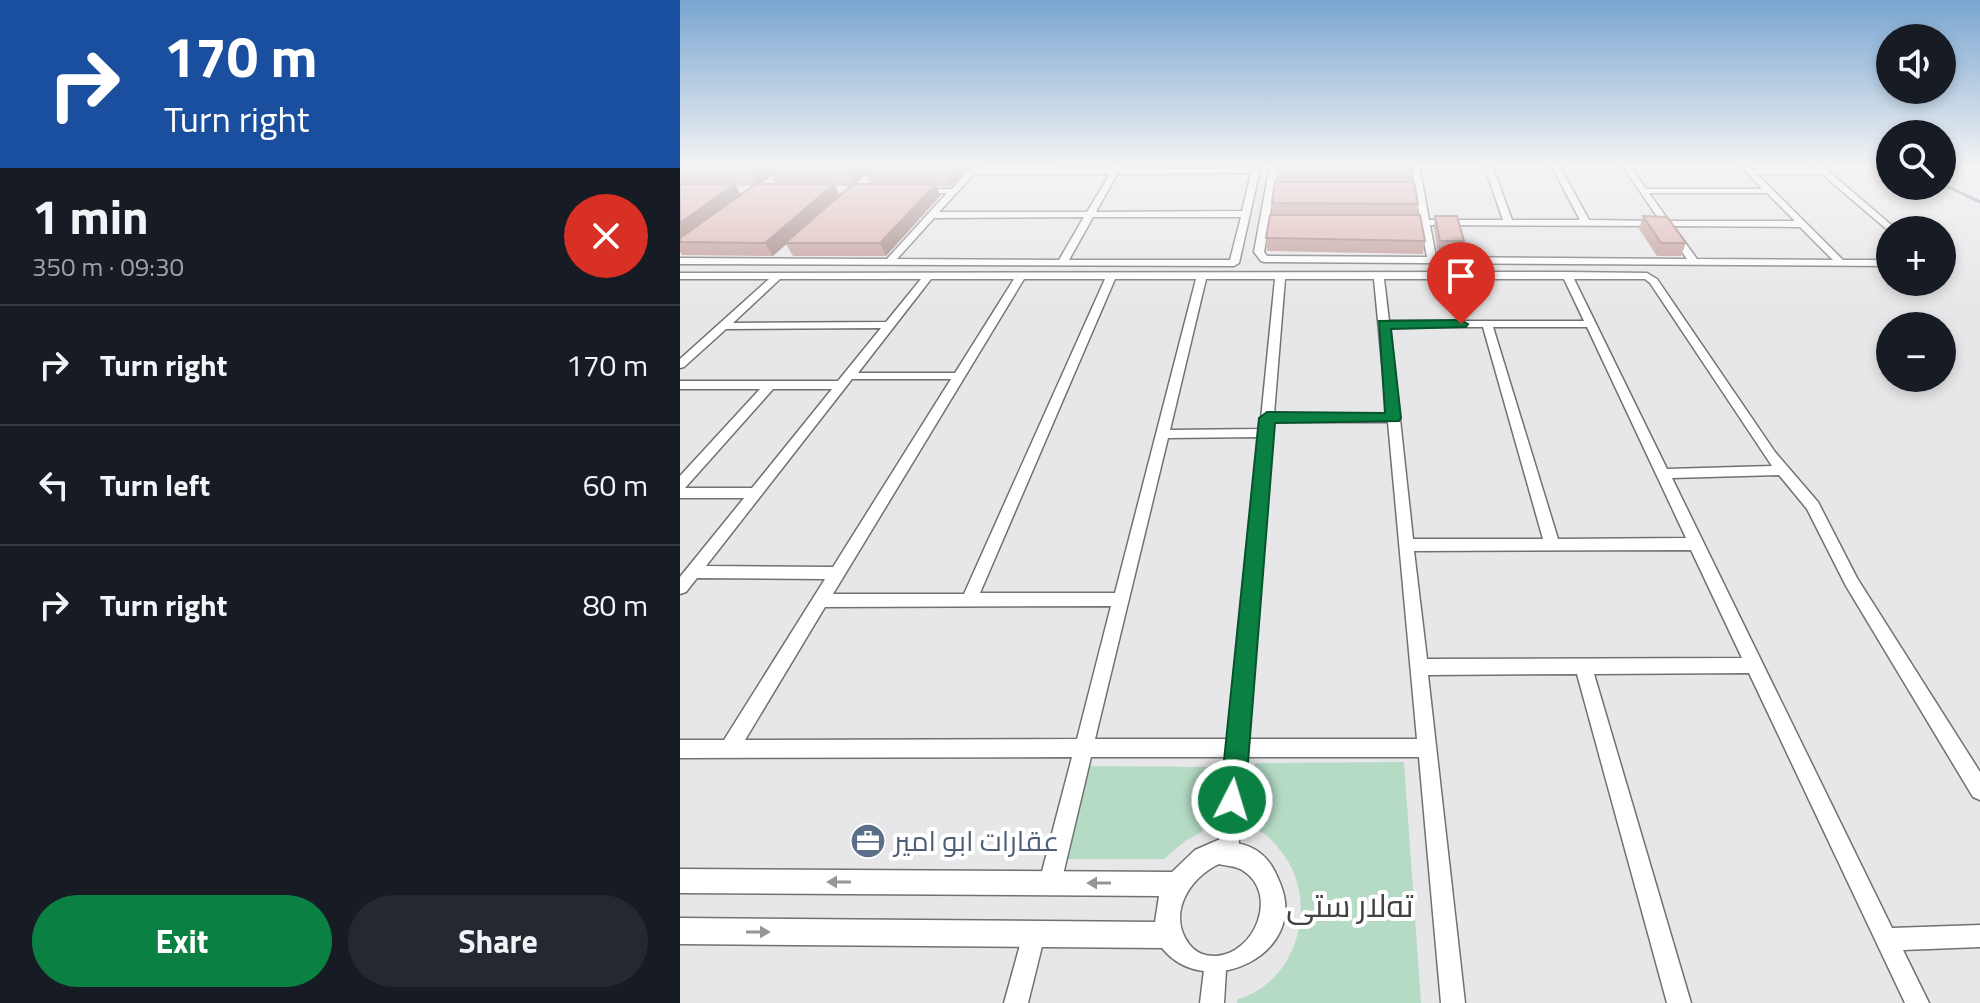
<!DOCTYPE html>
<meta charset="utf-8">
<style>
:root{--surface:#171b24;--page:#242831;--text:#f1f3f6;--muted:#9ea1a6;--line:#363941;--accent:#0b8043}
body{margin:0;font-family:"Titillium Web",Cairo,sans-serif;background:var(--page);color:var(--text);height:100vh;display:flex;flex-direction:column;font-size:30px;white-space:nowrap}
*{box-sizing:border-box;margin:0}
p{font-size:26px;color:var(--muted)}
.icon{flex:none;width:44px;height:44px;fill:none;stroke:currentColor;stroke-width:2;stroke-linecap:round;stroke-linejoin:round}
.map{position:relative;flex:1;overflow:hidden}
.details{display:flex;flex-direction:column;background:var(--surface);width:680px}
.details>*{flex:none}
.guide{background:#1a4fa0;color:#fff;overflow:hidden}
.controls{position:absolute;left:1196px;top:24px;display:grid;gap:16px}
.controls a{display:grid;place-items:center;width:80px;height:80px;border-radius:50%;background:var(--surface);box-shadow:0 4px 12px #0003;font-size:40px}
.pin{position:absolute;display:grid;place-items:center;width:68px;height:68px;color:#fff;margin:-82px -34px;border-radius:50% 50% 50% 0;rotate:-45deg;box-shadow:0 0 8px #0007}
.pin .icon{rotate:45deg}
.me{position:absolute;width:88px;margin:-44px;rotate:5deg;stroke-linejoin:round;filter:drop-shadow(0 0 6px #0008)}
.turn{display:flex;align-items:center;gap:28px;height:168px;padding:0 32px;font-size:36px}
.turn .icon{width:104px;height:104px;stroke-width:2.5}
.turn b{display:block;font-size:56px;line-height:68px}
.round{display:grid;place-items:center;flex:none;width:84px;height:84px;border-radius:42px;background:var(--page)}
.head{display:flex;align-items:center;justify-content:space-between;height:136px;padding:0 32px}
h1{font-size:48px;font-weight:700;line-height:60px}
.button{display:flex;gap:16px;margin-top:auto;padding:16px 32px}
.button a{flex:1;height:92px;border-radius:48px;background:var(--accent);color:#fff;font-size:32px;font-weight:700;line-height:92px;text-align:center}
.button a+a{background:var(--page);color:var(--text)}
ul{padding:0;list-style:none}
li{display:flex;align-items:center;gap:24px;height:120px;padding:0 32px;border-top:2px solid var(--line)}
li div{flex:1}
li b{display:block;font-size:30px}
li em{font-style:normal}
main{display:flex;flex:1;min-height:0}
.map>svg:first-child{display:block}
</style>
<main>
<section class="details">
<div class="guide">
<div class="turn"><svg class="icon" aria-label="right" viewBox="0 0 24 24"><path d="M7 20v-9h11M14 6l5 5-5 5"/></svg><div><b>170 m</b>Turn right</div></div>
</div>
<div class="head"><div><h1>1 min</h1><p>350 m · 09:30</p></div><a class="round" style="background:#d93025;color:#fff"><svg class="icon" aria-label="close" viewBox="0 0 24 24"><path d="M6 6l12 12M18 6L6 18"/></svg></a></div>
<ul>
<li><svg class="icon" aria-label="right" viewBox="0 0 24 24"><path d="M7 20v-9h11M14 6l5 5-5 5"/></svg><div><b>Turn right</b></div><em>170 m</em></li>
<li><svg class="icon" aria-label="left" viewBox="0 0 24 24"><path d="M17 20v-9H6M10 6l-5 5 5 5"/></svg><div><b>Turn left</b></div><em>60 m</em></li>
<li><svg class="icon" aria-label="right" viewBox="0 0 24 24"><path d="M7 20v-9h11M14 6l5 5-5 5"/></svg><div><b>Turn right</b></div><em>80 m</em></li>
</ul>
<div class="button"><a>Exit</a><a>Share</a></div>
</section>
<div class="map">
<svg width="1300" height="1003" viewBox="0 0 1300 1003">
<rect width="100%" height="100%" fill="#e7e7e9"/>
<!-- green -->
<path fill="#b5dbc5" d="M724 762 741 1003H557L558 999C620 981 640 897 600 850 591 839 585 831 571 829L575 763Z
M409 766 531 767 522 832 505 841 484 859H387Z"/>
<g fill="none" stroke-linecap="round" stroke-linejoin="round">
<!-- stream -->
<path stroke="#738eac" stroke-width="3" d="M1262 184 1300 202"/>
<defs>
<path id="minor" d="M293 165H300L298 170 432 169 435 165H441L440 169H572L573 165H581L559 263 554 266 0 264V258L207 259 267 193H239L235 191 236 189H272ZM571 173 562 211 416 212 437 174ZM294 174H430L407 212H259ZM404 217 379 260 217 259 254 218ZM413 217H561L550 260H389Z
M590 165H598L584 252 587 256 747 257 741 225H725L721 222 725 219H740L731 165H739L749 220H823L804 165H812L832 220H900L871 165H879L909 220 980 221 942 165H949L966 189H1082L1060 165H1068L1072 170H1137L1133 165H1141L1217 230H1210V232L1142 174H1077L1163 260H1210V266L584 262 581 261 574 252ZM969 193H1087L1115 221H989ZM750 225 984 226 1007 259 756 257ZM993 226 1120 227 1153 260 1017 259Z
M887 272 967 273 977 279 1095 452 1138 502 1177 578 1300 772V800L1293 797 1166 586 1127 509 1099 475 992 478 1212 928 1300 925V947L1223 950 1249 1003H1225L1069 673 914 674 1011 1003H987L897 674 748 675 785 1003H761L739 757H566L558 852 555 859 548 862 541 859 538 852 547 757H411L381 883 378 891 370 894 362 891 359 883 392 757 0 758V740H44L145 579 17 578 6 592 0 594V577L64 498H0V476L80 389H0V381H158L201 328 46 329 4 367 0 368V359L89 279H0V273ZM100 279H241L206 322 53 323ZM251 279H334L275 373H178ZM344 279H425L284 594H153ZM435 279H516L435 593H300ZM526 279H595L580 429 490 430ZM605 279H694L707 414H594ZM704 279H884L904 321H709ZM894 279H965L970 283 1092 466 987 469ZM710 327H803L863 539H733ZM813 327H907L1006 538 878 539ZM172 379H271L153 567 26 566ZM93 389H152L72 488H5ZM593 422H708L737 739H567ZM579 437 549 739H415L488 438ZM1011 550 1062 658 747 659 734 551ZM431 606 397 739 65 740 145 607Z
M354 923 362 926 365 934 348 1003H324L343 934 346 926Z
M535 959 543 962 546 970 544 1003H520L524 970 527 962Z"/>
<path id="tertiary" d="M538 840C549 842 564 843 574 849 588 857 594 868 600 883 630 954 526 1003 482 948L0 944V918L475 922 479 896 0 893V869L492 872 515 850ZM539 864C546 866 556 866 562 870 600 893 575 954 536 956 524 956 516 953 509 944 487 914 509 878 539 864Z"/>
</defs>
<!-- minor casing -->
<use href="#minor" stroke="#717173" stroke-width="3"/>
<!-- tertiary casing -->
<use href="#tertiary" stroke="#717173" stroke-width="3"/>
<!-- minor -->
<use href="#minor" fill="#fff" fill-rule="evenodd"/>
<!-- tertiary -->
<use href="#tertiary" fill="#fff" fill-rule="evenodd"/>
</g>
<!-- wall -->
<path fill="#bf9794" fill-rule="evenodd" d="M0 166H291L271 186H256L260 196 206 256H113L106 244 93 256 2 255 0 252ZM185 175 190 184H175ZM91 176 96 184H80ZM56 186H73L61 195ZM155 186H171L160 196Z
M597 172H732V182L738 204 737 215 745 241 743 254 587 251 586 238 592 215V203L598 182Z
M755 216 784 241 782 254H758L754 228Z
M963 216 1006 243 1001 256H977L959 229Z"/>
<!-- shaded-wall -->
<path fill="#9b7b78" d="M82 166H104L90 174 91 176 77 186 70 174Z
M178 166H196L173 186 167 174Z
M275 166H291L271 186 266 174Z
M55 184 62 196 0 242V223Z
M154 184 160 196 93 256 85 243Z
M256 184 260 196 206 256 200 243Z"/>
<!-- building -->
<path fill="#deb0ac" stroke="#9b7b78" stroke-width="2" d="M0 166H82L70 174H0Z
M101 166H178L167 174H90Z
M194 166H275L266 174H185Z
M598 166H731L732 172H597Z
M595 182H734L738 204 592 203Z
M0 184H55L0 223Z
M76 184H154L85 243 0 242V238Z
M173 184H256L200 243H105Z
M590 215H740L745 241 586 238Z
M755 216H777L784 241H760Z
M963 216 987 217 1006 243H981Z"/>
<!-- one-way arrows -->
<defs><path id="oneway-solid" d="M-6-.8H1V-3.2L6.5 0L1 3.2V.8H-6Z" transform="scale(2)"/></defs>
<g fill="#969696">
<use href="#oneway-solid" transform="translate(159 882) rotate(-180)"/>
<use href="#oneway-solid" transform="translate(419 883) rotate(-180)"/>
<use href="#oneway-solid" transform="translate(78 932)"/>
</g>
<!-- sky -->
<linearGradient id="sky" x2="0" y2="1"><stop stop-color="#79a5d0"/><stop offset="0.54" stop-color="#f4f4f5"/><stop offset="1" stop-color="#f4f4f5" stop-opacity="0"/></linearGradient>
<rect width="1300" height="306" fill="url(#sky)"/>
<!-- route -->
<path fill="#0b8043" stroke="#07532c" stroke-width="2" d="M781 320 788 324 786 327 711 329 721 418 719 421 595 423 565 800 561 809 552 812 543 809 540 800 579 418 587 412 705 413 699 321Z"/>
<!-- icons -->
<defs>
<symbol id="office-disc" viewBox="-11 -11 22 22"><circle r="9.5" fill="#5c6f8a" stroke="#fff"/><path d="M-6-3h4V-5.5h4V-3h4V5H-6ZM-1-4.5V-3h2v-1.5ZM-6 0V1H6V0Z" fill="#fff"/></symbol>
</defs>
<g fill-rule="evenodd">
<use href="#office-disc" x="168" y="821" width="40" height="40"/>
</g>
<g text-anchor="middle" stroke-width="8" stroke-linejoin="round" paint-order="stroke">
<!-- near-service labels -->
<g font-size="28" fill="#4e5e75" stroke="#fff" text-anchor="start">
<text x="214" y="851">عقارات ابو امير</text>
</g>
<!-- near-neighbourhood labels -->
<g font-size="32" fill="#434344" stroke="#fff">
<text x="670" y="917">ته‌لار ستی</text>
</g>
</g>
</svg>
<div class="controls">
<a><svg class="icon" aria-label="sound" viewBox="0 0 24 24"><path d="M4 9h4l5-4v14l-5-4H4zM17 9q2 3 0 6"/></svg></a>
<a><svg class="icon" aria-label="search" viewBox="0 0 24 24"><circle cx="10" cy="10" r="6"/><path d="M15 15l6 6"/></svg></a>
<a>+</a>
<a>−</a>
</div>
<div class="pin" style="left:781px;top:324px;background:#d93025"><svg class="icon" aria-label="arrive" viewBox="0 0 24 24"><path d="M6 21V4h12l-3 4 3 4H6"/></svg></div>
<svg class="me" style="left:552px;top:800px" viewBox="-20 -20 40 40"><circle r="17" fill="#0b8043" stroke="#fff" stroke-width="3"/><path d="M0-11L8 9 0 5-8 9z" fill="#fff"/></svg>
</div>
</main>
